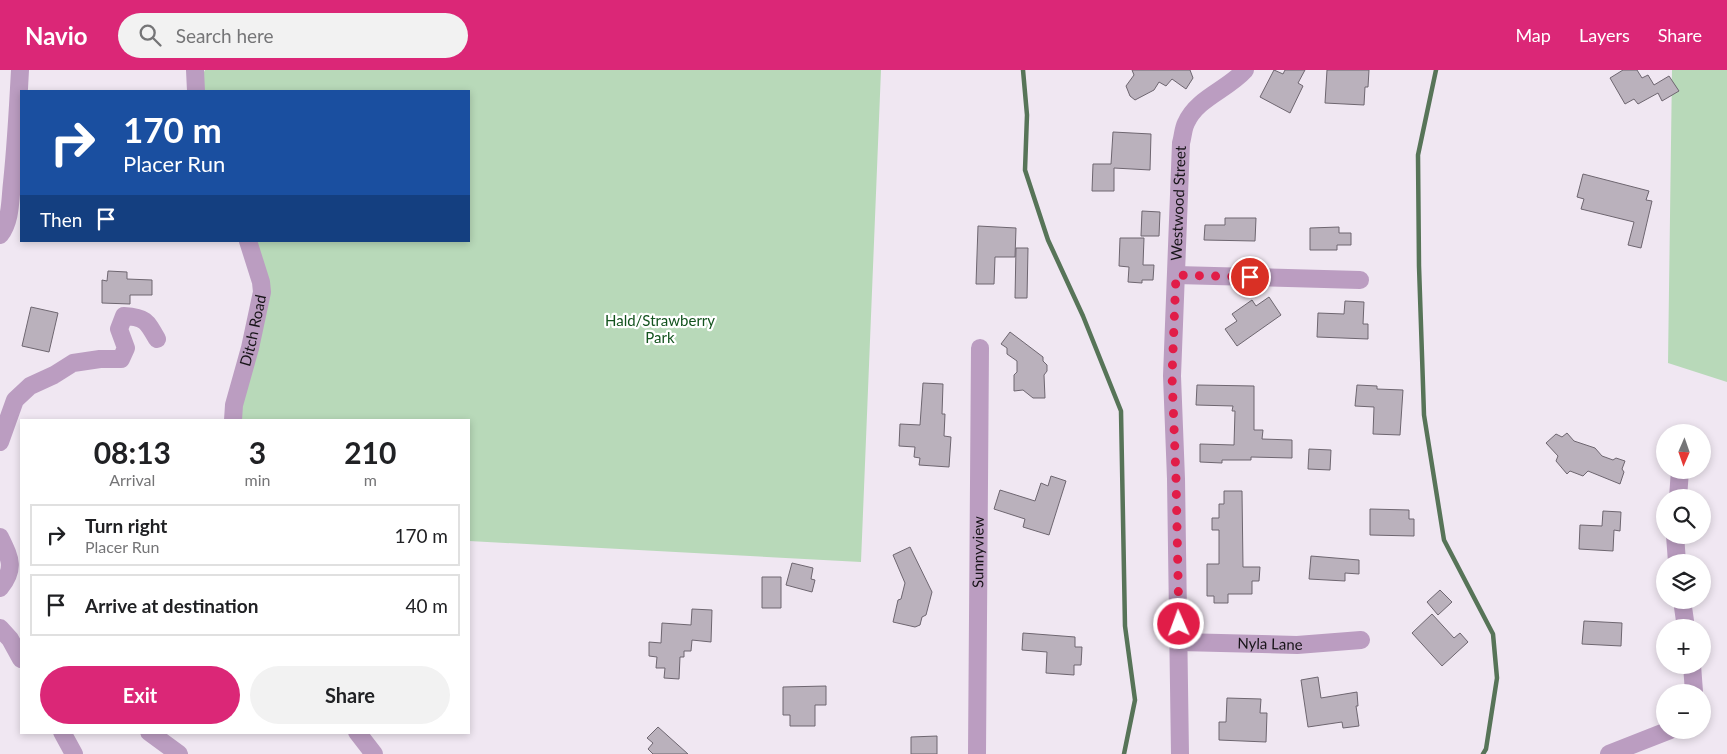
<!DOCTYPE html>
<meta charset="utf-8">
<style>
:root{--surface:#fff;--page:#f2f2f2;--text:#202124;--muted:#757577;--line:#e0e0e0;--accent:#db2777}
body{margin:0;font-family:Lato,sans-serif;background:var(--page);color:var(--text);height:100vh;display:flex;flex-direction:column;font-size:19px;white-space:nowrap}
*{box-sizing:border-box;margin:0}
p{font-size:16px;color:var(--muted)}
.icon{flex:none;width:28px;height:28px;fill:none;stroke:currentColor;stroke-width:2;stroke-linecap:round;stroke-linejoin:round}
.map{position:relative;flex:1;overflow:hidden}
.side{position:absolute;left:20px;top:349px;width:450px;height:315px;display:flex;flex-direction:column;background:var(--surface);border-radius:0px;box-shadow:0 2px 8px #0003}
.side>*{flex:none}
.banner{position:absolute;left:20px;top:20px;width:450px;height:152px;border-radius:0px;box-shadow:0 2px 8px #0003;background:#1a4fa0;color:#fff;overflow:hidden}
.needle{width:32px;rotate:182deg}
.controls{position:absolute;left:1656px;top:354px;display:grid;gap:10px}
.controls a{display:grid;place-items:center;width:55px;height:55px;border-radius:50%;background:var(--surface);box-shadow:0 2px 8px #0003;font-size:25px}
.pin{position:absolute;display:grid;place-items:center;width:42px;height:42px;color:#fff;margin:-21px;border:2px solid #fff;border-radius:50%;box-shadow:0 1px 5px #0007}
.me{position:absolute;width:55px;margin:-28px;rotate:358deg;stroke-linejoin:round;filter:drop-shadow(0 0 4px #0008)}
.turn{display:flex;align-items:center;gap:18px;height:105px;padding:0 20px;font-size:22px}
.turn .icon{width:65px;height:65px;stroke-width:2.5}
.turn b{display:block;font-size:35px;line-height:42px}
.then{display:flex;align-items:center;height:48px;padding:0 20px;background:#0003;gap:10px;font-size:19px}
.eta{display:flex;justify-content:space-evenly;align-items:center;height:85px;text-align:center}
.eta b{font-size:30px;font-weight:700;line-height:35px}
.action{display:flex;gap:10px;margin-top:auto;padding:10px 20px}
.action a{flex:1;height:58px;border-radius:30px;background:var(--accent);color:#fff;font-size:20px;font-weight:700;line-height:58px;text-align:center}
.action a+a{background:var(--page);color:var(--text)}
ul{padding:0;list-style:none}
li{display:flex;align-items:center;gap:15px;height:62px;margin:0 10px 8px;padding:0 10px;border:2px solid var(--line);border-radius:0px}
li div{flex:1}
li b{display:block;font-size:19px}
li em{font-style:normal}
header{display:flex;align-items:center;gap:30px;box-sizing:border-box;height:70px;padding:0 25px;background:var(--accent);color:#fff}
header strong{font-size:24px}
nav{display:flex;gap:28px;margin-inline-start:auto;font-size:18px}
.search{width:350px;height:45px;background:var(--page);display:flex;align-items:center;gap:12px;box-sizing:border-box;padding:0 18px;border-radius:28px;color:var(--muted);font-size:19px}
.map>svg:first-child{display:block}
</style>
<header>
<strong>Navio</strong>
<div class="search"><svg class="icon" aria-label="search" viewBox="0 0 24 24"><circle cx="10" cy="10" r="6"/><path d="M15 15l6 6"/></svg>Search here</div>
<nav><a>Map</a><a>Layers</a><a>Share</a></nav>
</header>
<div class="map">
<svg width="1727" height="684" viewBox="0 0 1727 684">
<rect width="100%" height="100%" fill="#f0e7f2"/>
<!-- green -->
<path fill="#b8d9b9" d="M205 0H881L861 492 469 471V350H241L240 338 260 267 254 171H469V21H203L199 12Z
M1672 0H1727V312L1668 293Z"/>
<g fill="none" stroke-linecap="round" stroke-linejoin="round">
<!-- stream -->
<path stroke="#577458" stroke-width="4.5" d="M1023 0 1027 45 1025 100 1048 170 1083 246 1121 341 1125 556 1135 630 1124 684
M1436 0 1418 85 1419 196 1424 345 1444 470 1493 564 1497 608 1486 679 1483 684"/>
</g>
<!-- building -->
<path fill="#bab1bc" stroke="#6e6670" d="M1132 0H1190L1193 8 1186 19 1172 9 1166 16 1159 12 1154 20 1135 30 1130 26 1126 16 1134 5Z
M1274 0 1283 4 1285 0H1305L1298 13 1303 16 1290 43 1260 27Z
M1327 0H1369L1368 17H1365L1364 35 1325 33Z
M1623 0H1637L1642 8 1648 5 1654 15 1669 6 1679 21 1662 31 1658 23 1638 34 1634 29 1625 34 1610 8Z
M1113 62 1151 64 1150 100 1114 98V121H1092L1093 94H1111Z
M1583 104 1649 121 1646 130 1652 131 1641 178 1628 175 1634 152 1581 139 1584 129 1577 127Z
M1142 141 1160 142 1159 166H1141Z
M1225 148H1256L1255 171 1204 170 1205 155H1225Z
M978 156 1016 158 1015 187H995L994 214H976Z
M1339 157V163H1351V175H1337V180H1310V158Z
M1120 168H1144L1143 195H1154L1153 210H1142V213L1128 212 1129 197 1119 196Z
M1016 178H1028L1027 228H1015Z
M108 201 127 202V209L152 210V225H130V234L102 233V210L107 211Z
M1269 227 1281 245 1237 276 1225 259 1237 251 1232 244 1252 230 1256 236Z
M1345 231 1364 232 1363 254H1368V269L1317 267 1318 243 1344 244Z
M31 237 58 243 49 282 22 276Z
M1010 262 1043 287V291L1047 295V301L1044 305 1045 328H1033L1023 320 1014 321V305L1017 302V291L1007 284V278L1001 274Z
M923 313 943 314 942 344H945L944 366 951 367 949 397 919 395 920 388 914 387 915 377 899 376 900 354 920 355Z
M1197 315 1254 316V360H1263L1262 369 1292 370V388L1251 387V390H1222V393L1200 392V374L1234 375 1235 341H1232L1233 336 1196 335Z
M1357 315 1377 316V319L1403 320 1400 365 1373 364 1374 337 1355 336Z
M1567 363 1574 371 1595 378 1602 386 1613 390 1616 388 1625 391 1622 399 1624 402 1620 414 1588 401 1583 406 1570 401 1567 404 1556 391 1558 386 1546 373 1556 364 1562 367Z
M1309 379 1331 380 1330 400 1308 399Z
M1051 406 1066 411 1049 465 1023 457 1025 449 994 439 1000 420 1035 431 1041 413 1048 416Z
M1224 421H1242L1243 497H1260L1259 511H1252V524H1228V533H1214V526H1207V494H1219V460H1212V448H1219V434H1224Z
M1370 439 1409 440V449H1414V466L1370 465Z
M1603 441 1621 442 1620 461 1614 460 1613 481 1579 479 1580 455 1602 456Z
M910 477 932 522 926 545 922 547 920 555 915 557 893 552 898 530 901 529 905 513 893 485Z
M1311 486 1359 490V504L1345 503V511L1309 509Z
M792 493 813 498 811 509 815 510 812 522 786 515Z
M762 507H781V538H762Z
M1440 520 1452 532 1438 545 1427 532Z
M692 539 712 540 711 572 692 570 691 581H684V587H680L679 609 664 608 665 598H656L657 587 649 586V572L661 573 662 553 691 555Z
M1432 544 1454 568 1460 563 1468 572 1442 596 1412 563Z
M1584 551 1622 553 1621 576 1582 574Z
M1023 563 1075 567V577H1082L1081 595H1074V605L1046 603 1047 582 1022 580Z
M1318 607 1321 628 1357 622 1358 636H1356L1359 656 1343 658 1342 652 1308 657 1301 610Z
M826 616V635H815V656H790V645H783V617Z
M1227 628 1261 629 1260 643H1267L1266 672 1219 670V652H1226Z
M658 657 688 684H653L648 679 653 673 647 668Z
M937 666V684H911V667Z"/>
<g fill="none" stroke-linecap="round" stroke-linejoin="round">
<!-- minor -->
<g stroke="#bb9dc1" stroke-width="18">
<path d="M195 0 196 21"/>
<path d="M0 165C11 151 10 130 12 113 16 75 18 38 20 0"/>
<path d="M1176 205 1360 210"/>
<path id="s1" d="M233 350 234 335 250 278 262 222 261 212 248 171"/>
<path d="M0 372 15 330 30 316 54 305 73 293 100 289H121L126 278 119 259 124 246C145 247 147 251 157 269"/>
<path d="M1678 428 1680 400"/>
<path d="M1675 465 1677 492"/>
<path d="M0 467C10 488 16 498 0 518"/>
<path d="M1682 530 1686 558"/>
<path d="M0 558 10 569 21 589"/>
<path id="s2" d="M1180 572 1297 575 1361 570"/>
<path d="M1692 595 1694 622"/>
<path d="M62 662 74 684"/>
<path d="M149 662 179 684"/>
<path d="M357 662 374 684"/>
<path id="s3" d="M977 684 980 278"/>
<path id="s4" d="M1180 684 1176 409 1172 306 1181 73C1183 66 1183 59 1186 53 1197 28 1227 20 1245 0"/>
<path d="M1609 684 1670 660"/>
</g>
</g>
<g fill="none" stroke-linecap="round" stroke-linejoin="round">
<!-- route -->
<path stroke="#e11d48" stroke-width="9" stroke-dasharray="0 16.2" d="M1179 554 1176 408 1172 306 1176 205 1250 207"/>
</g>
<g text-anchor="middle" stroke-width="4.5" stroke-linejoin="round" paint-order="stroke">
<!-- street labels -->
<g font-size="15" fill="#171418" stroke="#fff">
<text dy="5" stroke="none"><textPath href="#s4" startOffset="551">Westwood Street</textPath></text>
<text dy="5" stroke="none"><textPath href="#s1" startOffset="92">Ditch Road</textPath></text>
<text dy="5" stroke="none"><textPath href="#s3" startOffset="202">Sunnyview</textPath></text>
<text dy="5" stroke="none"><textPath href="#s2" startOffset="90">Nyla Lane</textPath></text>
</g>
<!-- park labels -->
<g font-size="15" fill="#13531e" stroke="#fff">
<text x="660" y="256">Hald/Strawberry<tspan x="660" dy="17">Park</tspan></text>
</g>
</g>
</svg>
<div class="controls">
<a><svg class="needle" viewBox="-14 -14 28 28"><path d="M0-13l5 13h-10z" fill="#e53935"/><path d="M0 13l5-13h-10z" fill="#757577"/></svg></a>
<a><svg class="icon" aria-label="search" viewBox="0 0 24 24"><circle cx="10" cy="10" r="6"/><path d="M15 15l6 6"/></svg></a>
<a><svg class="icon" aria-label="layers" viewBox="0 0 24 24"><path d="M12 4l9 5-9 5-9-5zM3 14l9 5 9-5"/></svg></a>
<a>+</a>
<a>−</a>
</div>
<div class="pin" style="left:1250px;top:207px;background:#d93025"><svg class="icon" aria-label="arrive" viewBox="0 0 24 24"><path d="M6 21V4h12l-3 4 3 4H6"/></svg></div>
<svg class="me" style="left:1179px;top:554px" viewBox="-20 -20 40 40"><circle r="17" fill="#e11d48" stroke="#fff" stroke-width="3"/><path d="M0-11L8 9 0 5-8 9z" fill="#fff"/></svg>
<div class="banner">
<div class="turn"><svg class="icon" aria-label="right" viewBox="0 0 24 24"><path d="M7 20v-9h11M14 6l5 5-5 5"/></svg><div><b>170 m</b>Placer Run</div></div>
<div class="then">Then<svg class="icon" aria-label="arrive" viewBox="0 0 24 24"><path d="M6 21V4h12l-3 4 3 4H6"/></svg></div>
</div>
<section class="side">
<div class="eta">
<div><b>08:13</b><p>Arrival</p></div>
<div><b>3</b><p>min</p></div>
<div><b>210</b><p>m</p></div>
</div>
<ul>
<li><svg class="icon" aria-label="right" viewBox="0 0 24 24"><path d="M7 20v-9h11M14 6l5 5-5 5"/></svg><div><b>Turn right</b><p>Placer Run</p></div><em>170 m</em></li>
<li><svg class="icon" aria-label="arrive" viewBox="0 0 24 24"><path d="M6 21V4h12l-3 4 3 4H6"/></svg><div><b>Arrive at destination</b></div><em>40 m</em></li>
</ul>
<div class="action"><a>Exit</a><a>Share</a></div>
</section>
</div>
